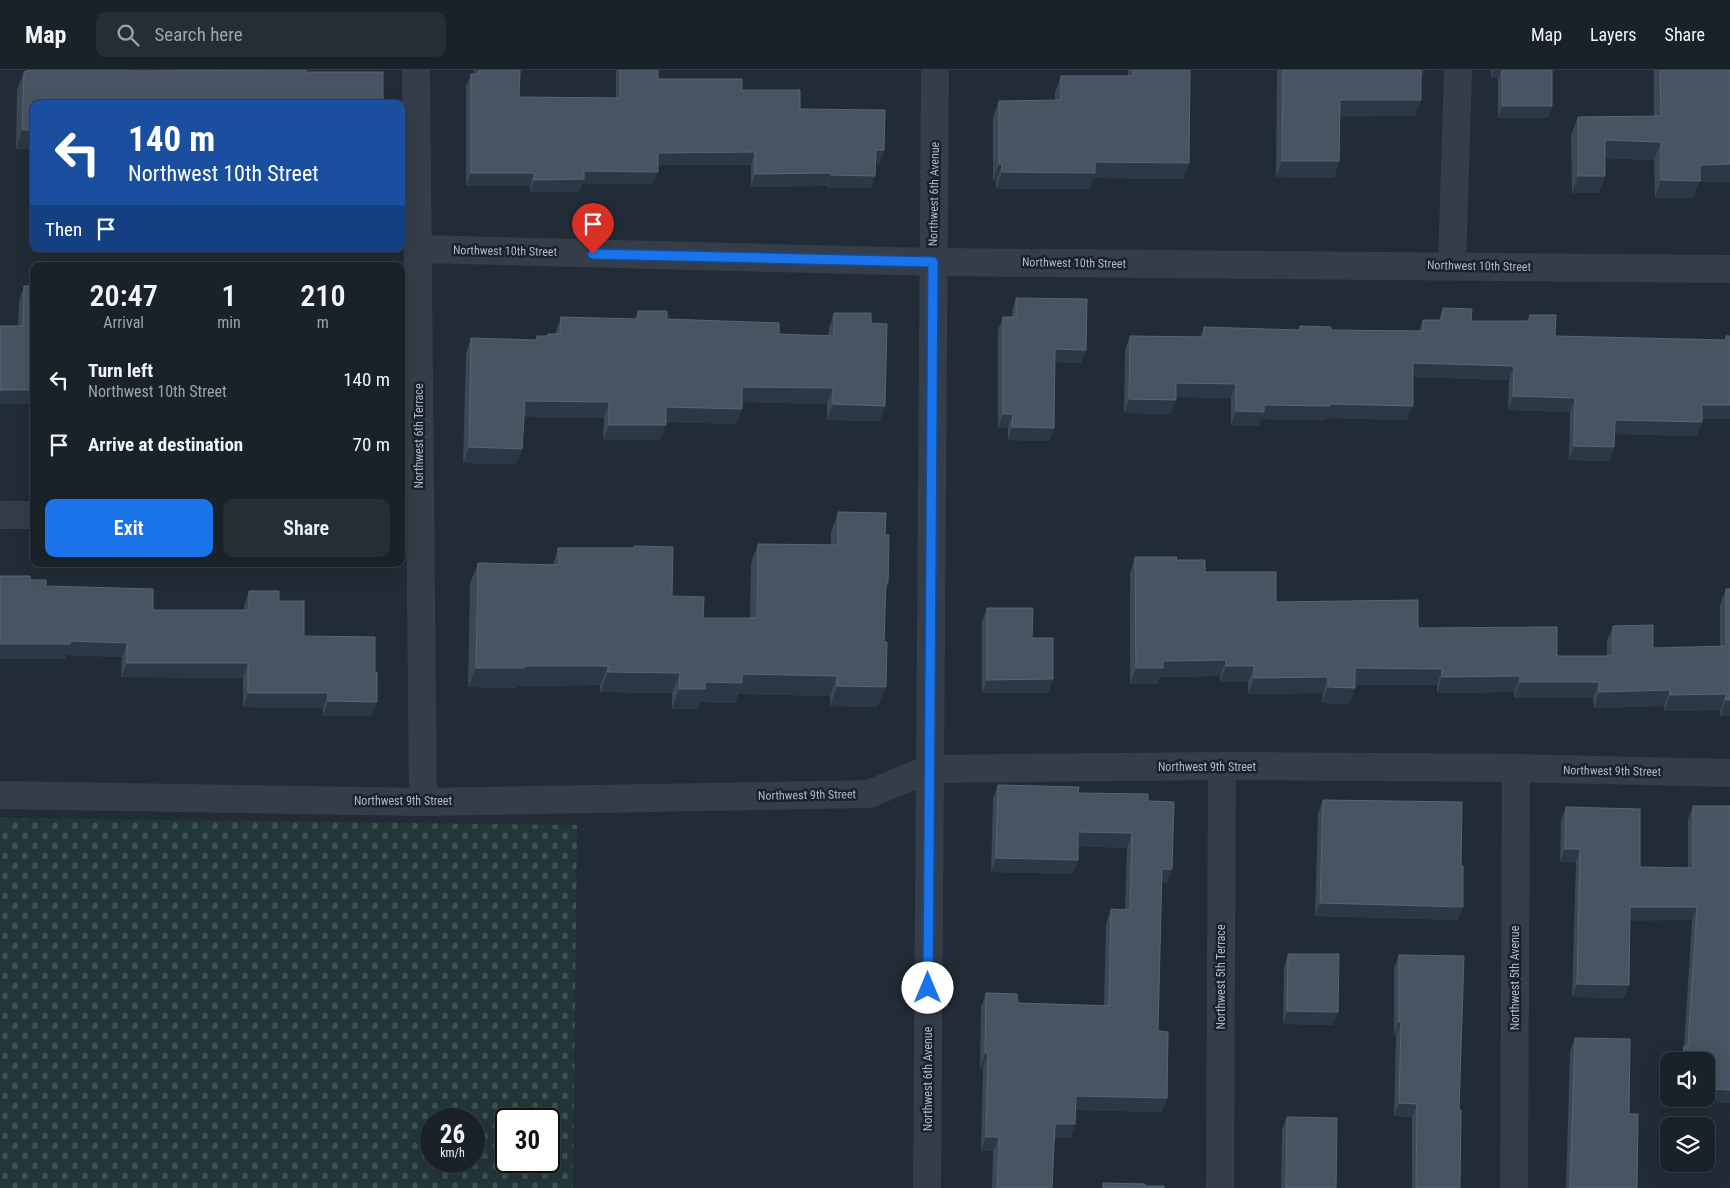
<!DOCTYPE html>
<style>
:root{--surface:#192129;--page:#262e35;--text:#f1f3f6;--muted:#9fa3a8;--line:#373e46;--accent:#1a73e8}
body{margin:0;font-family:"Roboto Condensed",sans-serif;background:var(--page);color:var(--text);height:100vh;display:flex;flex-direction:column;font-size:19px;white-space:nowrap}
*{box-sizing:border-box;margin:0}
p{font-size:16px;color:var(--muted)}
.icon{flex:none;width:28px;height:28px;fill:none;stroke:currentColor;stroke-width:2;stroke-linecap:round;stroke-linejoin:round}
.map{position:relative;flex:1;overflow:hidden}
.side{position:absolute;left:30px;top:192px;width:375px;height:305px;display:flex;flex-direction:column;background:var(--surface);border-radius:10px;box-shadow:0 5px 20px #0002,0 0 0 1px var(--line)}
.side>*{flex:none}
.top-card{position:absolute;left:30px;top:30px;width:375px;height:152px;border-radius:10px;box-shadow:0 5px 20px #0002,0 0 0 1px var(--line);background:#1a4fa0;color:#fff;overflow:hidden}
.buttons{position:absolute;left:1660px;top:982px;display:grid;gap:10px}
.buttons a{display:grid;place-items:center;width:55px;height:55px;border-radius:10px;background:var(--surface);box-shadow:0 5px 20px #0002,0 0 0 1px var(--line);font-size:25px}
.speed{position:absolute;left:420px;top:1038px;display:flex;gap:10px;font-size:25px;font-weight:700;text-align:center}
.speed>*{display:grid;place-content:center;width:65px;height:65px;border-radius:50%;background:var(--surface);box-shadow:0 5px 20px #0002,0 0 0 1px var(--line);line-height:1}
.speed small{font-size:12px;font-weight:400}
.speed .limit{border:2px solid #111;border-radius:8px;background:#fff;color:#111}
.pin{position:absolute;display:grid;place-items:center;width:42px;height:42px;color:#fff;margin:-51px -21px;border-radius:50% 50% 50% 0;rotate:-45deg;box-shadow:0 0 5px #0007}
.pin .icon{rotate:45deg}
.me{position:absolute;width:55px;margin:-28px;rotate:0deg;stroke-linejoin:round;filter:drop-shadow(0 0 4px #0008)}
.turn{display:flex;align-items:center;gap:18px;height:105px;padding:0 15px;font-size:22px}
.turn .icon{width:65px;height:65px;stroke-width:2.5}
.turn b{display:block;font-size:35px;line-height:42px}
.then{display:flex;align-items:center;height:48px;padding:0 15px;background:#0003;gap:10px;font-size:19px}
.eta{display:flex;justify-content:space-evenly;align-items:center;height:85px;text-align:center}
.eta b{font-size:30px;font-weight:600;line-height:35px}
.button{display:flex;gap:10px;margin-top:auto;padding:10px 15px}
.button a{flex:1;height:58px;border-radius:10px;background:var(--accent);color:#fff;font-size:20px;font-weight:600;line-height:58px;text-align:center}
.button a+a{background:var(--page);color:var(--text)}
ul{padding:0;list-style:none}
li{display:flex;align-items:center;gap:15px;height:65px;padding:0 15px}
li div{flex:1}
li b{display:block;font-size:19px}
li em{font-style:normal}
header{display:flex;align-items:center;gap:30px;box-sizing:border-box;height:70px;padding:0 25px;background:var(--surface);border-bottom:1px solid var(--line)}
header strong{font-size:24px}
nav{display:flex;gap:28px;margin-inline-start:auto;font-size:18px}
.search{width:350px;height:45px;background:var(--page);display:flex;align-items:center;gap:12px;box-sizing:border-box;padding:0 18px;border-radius:10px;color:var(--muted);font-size:19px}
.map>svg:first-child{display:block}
</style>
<header>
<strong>Map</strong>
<div class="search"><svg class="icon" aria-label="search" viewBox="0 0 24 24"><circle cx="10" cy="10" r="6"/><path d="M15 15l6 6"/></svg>Search here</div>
<nav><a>Map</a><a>Layers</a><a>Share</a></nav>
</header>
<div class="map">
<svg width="1730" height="1118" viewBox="0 0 1730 1118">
<defs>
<pattern id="cemetery-stones" width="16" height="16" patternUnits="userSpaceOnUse" patternTransform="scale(1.25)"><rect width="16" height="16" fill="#233738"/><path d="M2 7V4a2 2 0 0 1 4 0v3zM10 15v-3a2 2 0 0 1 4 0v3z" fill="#405253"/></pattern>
</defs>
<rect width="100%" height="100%" fill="#212c37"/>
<!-- cemetery -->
<path fill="url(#cemetery-stones)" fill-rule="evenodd" d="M0 748 577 755 573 1118H0ZM431 1049H474V1091H431ZM506 1049H549V1091H506Z"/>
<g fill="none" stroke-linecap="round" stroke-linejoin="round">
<!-- minor -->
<path stroke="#353d48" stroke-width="28" d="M416 0 423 732
M419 179 933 192 1730 199
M1452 196 1458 0
M0 445H34
M0 725 423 732 869 724 929 699 1222 696 1516 698 1730 703
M927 1118 935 0
M1220 1118 1222 696
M1514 1118 1516 698"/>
</g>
<!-- wall -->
<path fill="#3c4856" d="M26 0H131L34 34V79H16L17 20 24 2H26Z
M474 0H520L519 27 616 28V0H658V9L742 20 800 39 884 80 880 93H875L871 118H827V116L751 117V95H658L653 114H582L579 122H530V116H466V17L471 4H474Z
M1128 0H1190L1189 93 1183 109 1093 108 1089 119H996V111L993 110V47L999 31 1055 30V23L1061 6H1128Z
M1277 0H1425L1422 7H1421V30L1415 46H1340L1339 91 1334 108 1276 107Z
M1491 0H1552V36L1548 48H1498V8H1491Z
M1654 0H1730V112H1699L1693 128H1655L1654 90 1605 88V106L1599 123H1572L1571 65 1578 47 1654 46Z
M24 216 34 334H0V256H18L19 230Z
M1016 228 1086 280 1081 293 1054 292V358L1049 371 1008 370V357L998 358V260L1003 247H1012V241Z
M1443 238 1471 251H1527L1530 245 1555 266 1725 270 1726 266H1730L1697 366 1615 364 1614 377 1609 391 1569 390 1570 342 1508 340 1509 310 1413 307 1407 350 1326 348 1325 350 1261 349 1259 356 1231 355V328L1176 327 1171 344 1124 343 1125 280 1130 266 1200 267 1204 257 1299 260 1300 256 1331 260 1419 261 1423 250H1439Z
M638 241 667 249 779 264 828 266 829 258 834 243 871 253 880 351 827 350V334L742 332 736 354 666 352 660 370H603L604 348 524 347 522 379 516 394 463 393 466 284 471 268 536 270 537 266H547L548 264H555L561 247 635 249Z
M838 442 885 465 888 513 885 521 884 572 886 617 878 637 830 636V626L738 624 735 633 700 632 698 639H672V623L600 622V615L518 616 517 618 468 617 470 513 478 493 553 495 558 478H633L634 476 672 526 703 548H750L751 493 758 474 831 475V462Z
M1135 487 1176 490 1276 532 1418 558 1557 586H1607V572L1613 556 1653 578 1720 576V535L1726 519 1730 646H1720V640L1664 641V636L1594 638 1593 628H1514V622L1437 623V615H1355V618L1349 634 1322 633 1323 623 1248 624V612H1220V606L1160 607 1157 614H1130V503Z
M30 510 46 516 153 540H244V536L249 521 279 531 304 566 372 646H323V638L243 637V608L121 607 122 587 66 585 65 589Z
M987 538 1032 568 1049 623H982V551Z
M998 715 1148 731 1172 799 1167 813H1161L1158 961 1162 1042 1075 1040V1054L1070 1068H1054L1052 1118H992L993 1081H981L983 998H980L981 937 986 923 1018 933 1104 935 1106 854 1111 839 1125 840 1127 778 1078 776V790L1072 804 991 802 993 729Z
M1323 730 1458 850 1315 846 1318 743Z
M1693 736H1730V1033L1678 1032 1679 1029H1706V991H1679V989L1684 977 1692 850H1630L1629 915 1624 928 1572 927 1576 792H1560L1561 750 1566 737 1640 797 1688 798V749Z
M1288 884 1333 955 1283 954 1284 897Z
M1399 885 1459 1040 1460 1118H1412V1047L1394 1046 1396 965H1394V898Z
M1575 968 1629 1044 1637 1118H1566L1570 981Z
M1287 1047 1336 1118H1281L1282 1060Z"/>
<!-- shaded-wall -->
<path fill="#2c3845" d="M1417 0H1425L1422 7H1415Z
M1494 0H1501L1498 8H1491Z
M1340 30H1421L1415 46 1334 47Z
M1502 36H1552L1548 48H1498Z
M22 60H34V79H16Z
M1605 70 1661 72 1654 90 1599 88Z
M876 80H884L880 93H871Z
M755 82 751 95H653L658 83Z
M1282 91H1339L1334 108 1276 107Z
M1095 92 1189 93 1183 109 1093 108 1089 119H996L1002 102Z
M999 94H1002L996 111 993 110Z
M1730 94V112H1699L1693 128H1655L1661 110 1700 95Z
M584 101 658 102 653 114H582L579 122H530L534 110Z
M471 103H534L530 116H466Z
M831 103 827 116 751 117 755 104Z
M831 105 875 106 871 118H827Z
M1578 106H1605L1599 123H1572Z
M1055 279 1086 280 1081 293 1050 292Z
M1413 293 1514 296 1509 310 1408 307Z
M1176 313 1236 314 1231 328 1171 327Z
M742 317 833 318 827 334 737 332Z
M0 320H34V334H0Z
M1513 326 1575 328 1570 342 1508 340Z
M1129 329 1176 330 1171 344 1124 343Z
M525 331 609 332 604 348 520 347Z
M833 334 885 336 880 351 827 350Z
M1330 334 1413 336 1407 350 1326 348 1325 350 1261 349 1259 356 1231 355 1236 341 1264 335Z
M1702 335H1730V349H1697Z
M666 337 742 339 736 354 661 352Z
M1003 344H1013L1008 357 998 358Z
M1615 350 1702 352 1697 366 1610 364Z
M609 355H666L660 370H603Z
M1012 357 1054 358 1049 371 1008 370Z
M1574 376 1614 377 1609 391 1569 390Z
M469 377 522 379 516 394 463 393Z
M70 571 127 573 122 587 66 585 65 589H0V574Z
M1226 590 1220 606 1160 607 1157 614H1130L1136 598 1163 591Z
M127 593H248L243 608 121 607Z
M524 596H608L600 615 518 616 517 618 468 617 476 598Z
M1226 596H1254L1248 612H1220Z
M1355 598 1442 599 1437 615H1349Z
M608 602 680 603 672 623 600 622Z
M742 604 837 606 830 626 738 624 735 633 700 632 698 639H672L679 619 705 612Z
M1520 606 1514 622 1437 623 1442 607Z
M1328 607 1323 623 1248 624 1254 608Z
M1053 609 1049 623H982L987 610Z
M1520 612H1599L1593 628H1514Z
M837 616 886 617 878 637 830 636Z
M1328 617 1355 618 1349 634 1322 633Z
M1670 620 1664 636 1594 638 1599 622Z
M248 623H328L323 638 243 637Z
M1726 624 1720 640 1664 641 1670 625Z
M1726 630H1730V646H1720Z
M328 631 377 632 372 646H323Z
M1078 762 1132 763 1127 778 1073 776Z
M1565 779H1580L1576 792H1560Z
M996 788 1078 790 1072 804 991 802Z
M1162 799H1172L1167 813H1156Z
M1320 833 1463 837 1458 850 1315 846Z
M1630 837H1697L1692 850 1626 851Z
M1577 914 1629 915 1624 928 1572 927Z
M1287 941 1338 942 1333 955 1283 954Z
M1399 952H1401L1396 965H1394Z
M985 983H988L983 998H980Z
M1706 1019 1730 1020V1033L1678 1032 1680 1029H1706Z
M1076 1026 1167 1028 1162 1042 1070 1040Z
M1399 1033 1417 1034 1412 1047 1394 1046Z
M1055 1054H1075L1070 1068H1050Z
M986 1067H999L993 1081H981Z"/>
<!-- building -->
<path fill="#485462" stroke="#586471" d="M28 0H131V1L306 0V2H383V34H34V60H22L24 2 28 1Z
M479 0H520L519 27 620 28V0H658V9H742V20H800V39L885 40 884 80H876L875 106 831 105V103L755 104V82L658 83V102L584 101V109L534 110V103H471V4H479Z
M1133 0H1190L1189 93 1095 92V103L1002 102V94H999V31L1061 30V6H1133Z
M1283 0H1421V30H1340L1339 91H1282Z
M1502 0H1552V36H1502Z
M1660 0H1730V94L1700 95V111L1661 110V72L1605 70V106H1578V47L1661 46Z
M24 216H34V320H0V256H23Z
M1016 228 1087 229 1086 280 1055 279 1054 358 1012 357 1013 344H1003V247H1016Z
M1443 238 1472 239 1471 251H1529L1530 245H1556L1555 266 1726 270V266H1730V335H1702V352L1615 350 1614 377 1574 376 1575 328 1513 326 1514 296 1413 293V336L1330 334V336L1264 335V342L1236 341V314L1176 313V330L1129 329 1130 266 1204 267V257L1300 260V256L1331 257V260L1423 261V250H1442Z
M638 241H667V249L779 253V264L834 266V243H871V253L887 254 885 336 833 334V318L742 317V339L666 337V355H609V332L525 331 522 379 469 377 471 268 537 270V266H548V264H560L561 247 638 249Z
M838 442 886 443 885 465H889L888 513H886L884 572H887L886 617 837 616V606L742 604V613L705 612V619H679L680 603 608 602V596H524V598H476L478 493 559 495 558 478H634V476L673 477 672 526 704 527 703 548H757L758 474 838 475Z
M1135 487H1177L1176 490H1205V502H1276V532L1418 530V558L1557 557V586H1613V556L1653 555V578L1726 576V519H1730V630H1726V624L1670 625V620L1599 622V612H1520V606L1442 607V599L1355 598V618L1328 617V607L1254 608V596H1226V590L1163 591V598H1136Z
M0 506H30V510H46V516L153 519V540H249V521H279V531H304V566L375 567V603L377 602V632L328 631V623H248V593H127V573L70 571V574H0Z
M987 538H1033L1032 568H1053V609L987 610Z
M998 715 1079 717 1078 723 1148 724V731L1174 732 1172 799H1162L1158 961 1168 962 1167 1028 1076 1026 1075 1054H1055L1052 1118H997L999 1067H986L988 983H985L986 923 1017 924 1018 933 1109 936 1111 839 1130 840 1132 763 1078 762V790L996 788Z
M1323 730 1462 732 1461 796H1463V837L1320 833Z
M1693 736H1730V1020L1706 1019V991H1684V976H1688L1697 837H1630L1629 915 1577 914 1580 779H1565L1566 737 1640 739V797L1693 798Z
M1288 884H1339L1338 942 1287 941Z
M1399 885 1464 886 1459 1040H1461L1460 1118H1416L1417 1034 1399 1033 1401 952H1399Z
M1575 968 1630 969 1629 1044H1638L1637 1118H1570Z
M1287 1047 1337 1048 1336 1118H1286Z
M1103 1113 1145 1114V1116H1164V1118H1103Z"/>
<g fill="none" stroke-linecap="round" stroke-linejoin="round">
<defs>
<path id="route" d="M593 184 933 192 928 918"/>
</defs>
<!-- route casing -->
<use href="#route" stroke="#114b97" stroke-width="12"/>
<!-- route -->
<use href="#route" stroke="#1a73e8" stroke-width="9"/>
</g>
<g text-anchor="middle" stroke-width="5" stroke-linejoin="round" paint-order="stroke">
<!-- street labels -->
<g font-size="12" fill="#afb8c4" stroke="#1a222c">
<text transform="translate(934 124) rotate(-89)" y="4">Northwest 6th Avenue</text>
<text transform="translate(505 181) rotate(1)" y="4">Northwest 10th Street</text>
<text transform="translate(1074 193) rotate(1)" y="4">Northwest 10th Street</text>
<text transform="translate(1479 196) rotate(1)" y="4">Northwest 10th Street</text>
<text transform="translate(419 366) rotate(-90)" y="4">Northwest 6th Terrace</text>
<text x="1207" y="701">Northwest 9th Street</text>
<text transform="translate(1612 701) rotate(1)" y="4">Northwest 9th Street</text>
<text transform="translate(807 725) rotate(-1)" y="4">Northwest 9th Street</text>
<text x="403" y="735">Northwest 9th Street</text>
<text transform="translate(1221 907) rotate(-90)" y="4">Northwest 5th Terrace</text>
<text transform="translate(1515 908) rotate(-90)" y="4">Northwest 5th Avenue</text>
<text transform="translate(928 1009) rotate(-90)" y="4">Northwest 6th Avenue</text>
</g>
</g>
</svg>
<div class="buttons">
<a><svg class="icon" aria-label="sound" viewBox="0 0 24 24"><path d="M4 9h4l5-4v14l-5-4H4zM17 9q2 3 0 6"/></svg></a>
<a><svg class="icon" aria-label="layers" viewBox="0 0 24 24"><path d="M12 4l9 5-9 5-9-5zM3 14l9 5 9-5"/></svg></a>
</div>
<div class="speed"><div>26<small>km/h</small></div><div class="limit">30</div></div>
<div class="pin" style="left:593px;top:184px;background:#d93025"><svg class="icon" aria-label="arrive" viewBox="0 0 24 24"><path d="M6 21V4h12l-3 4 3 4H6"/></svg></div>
<svg class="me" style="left:928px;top:918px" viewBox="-20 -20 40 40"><circle r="19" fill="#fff"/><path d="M0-13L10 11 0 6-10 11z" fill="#1a73e8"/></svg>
<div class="top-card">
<div class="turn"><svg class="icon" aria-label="left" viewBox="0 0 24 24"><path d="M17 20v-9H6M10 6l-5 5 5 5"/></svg><div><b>140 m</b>Northwest 10th Street</div></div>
<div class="then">Then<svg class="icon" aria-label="arrive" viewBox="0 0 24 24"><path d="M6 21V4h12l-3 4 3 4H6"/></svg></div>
</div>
<section class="side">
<div class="eta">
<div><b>20:47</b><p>Arrival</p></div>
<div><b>1</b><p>min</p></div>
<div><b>210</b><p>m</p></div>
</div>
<ul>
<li><svg class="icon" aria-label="left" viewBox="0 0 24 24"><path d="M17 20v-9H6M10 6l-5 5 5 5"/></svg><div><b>Turn left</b><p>Northwest 10th Street</p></div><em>140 m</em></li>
<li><svg class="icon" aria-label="arrive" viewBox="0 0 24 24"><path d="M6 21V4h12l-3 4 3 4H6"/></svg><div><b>Arrive at destination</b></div><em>70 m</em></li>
</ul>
<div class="button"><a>Exit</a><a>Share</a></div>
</section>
</div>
